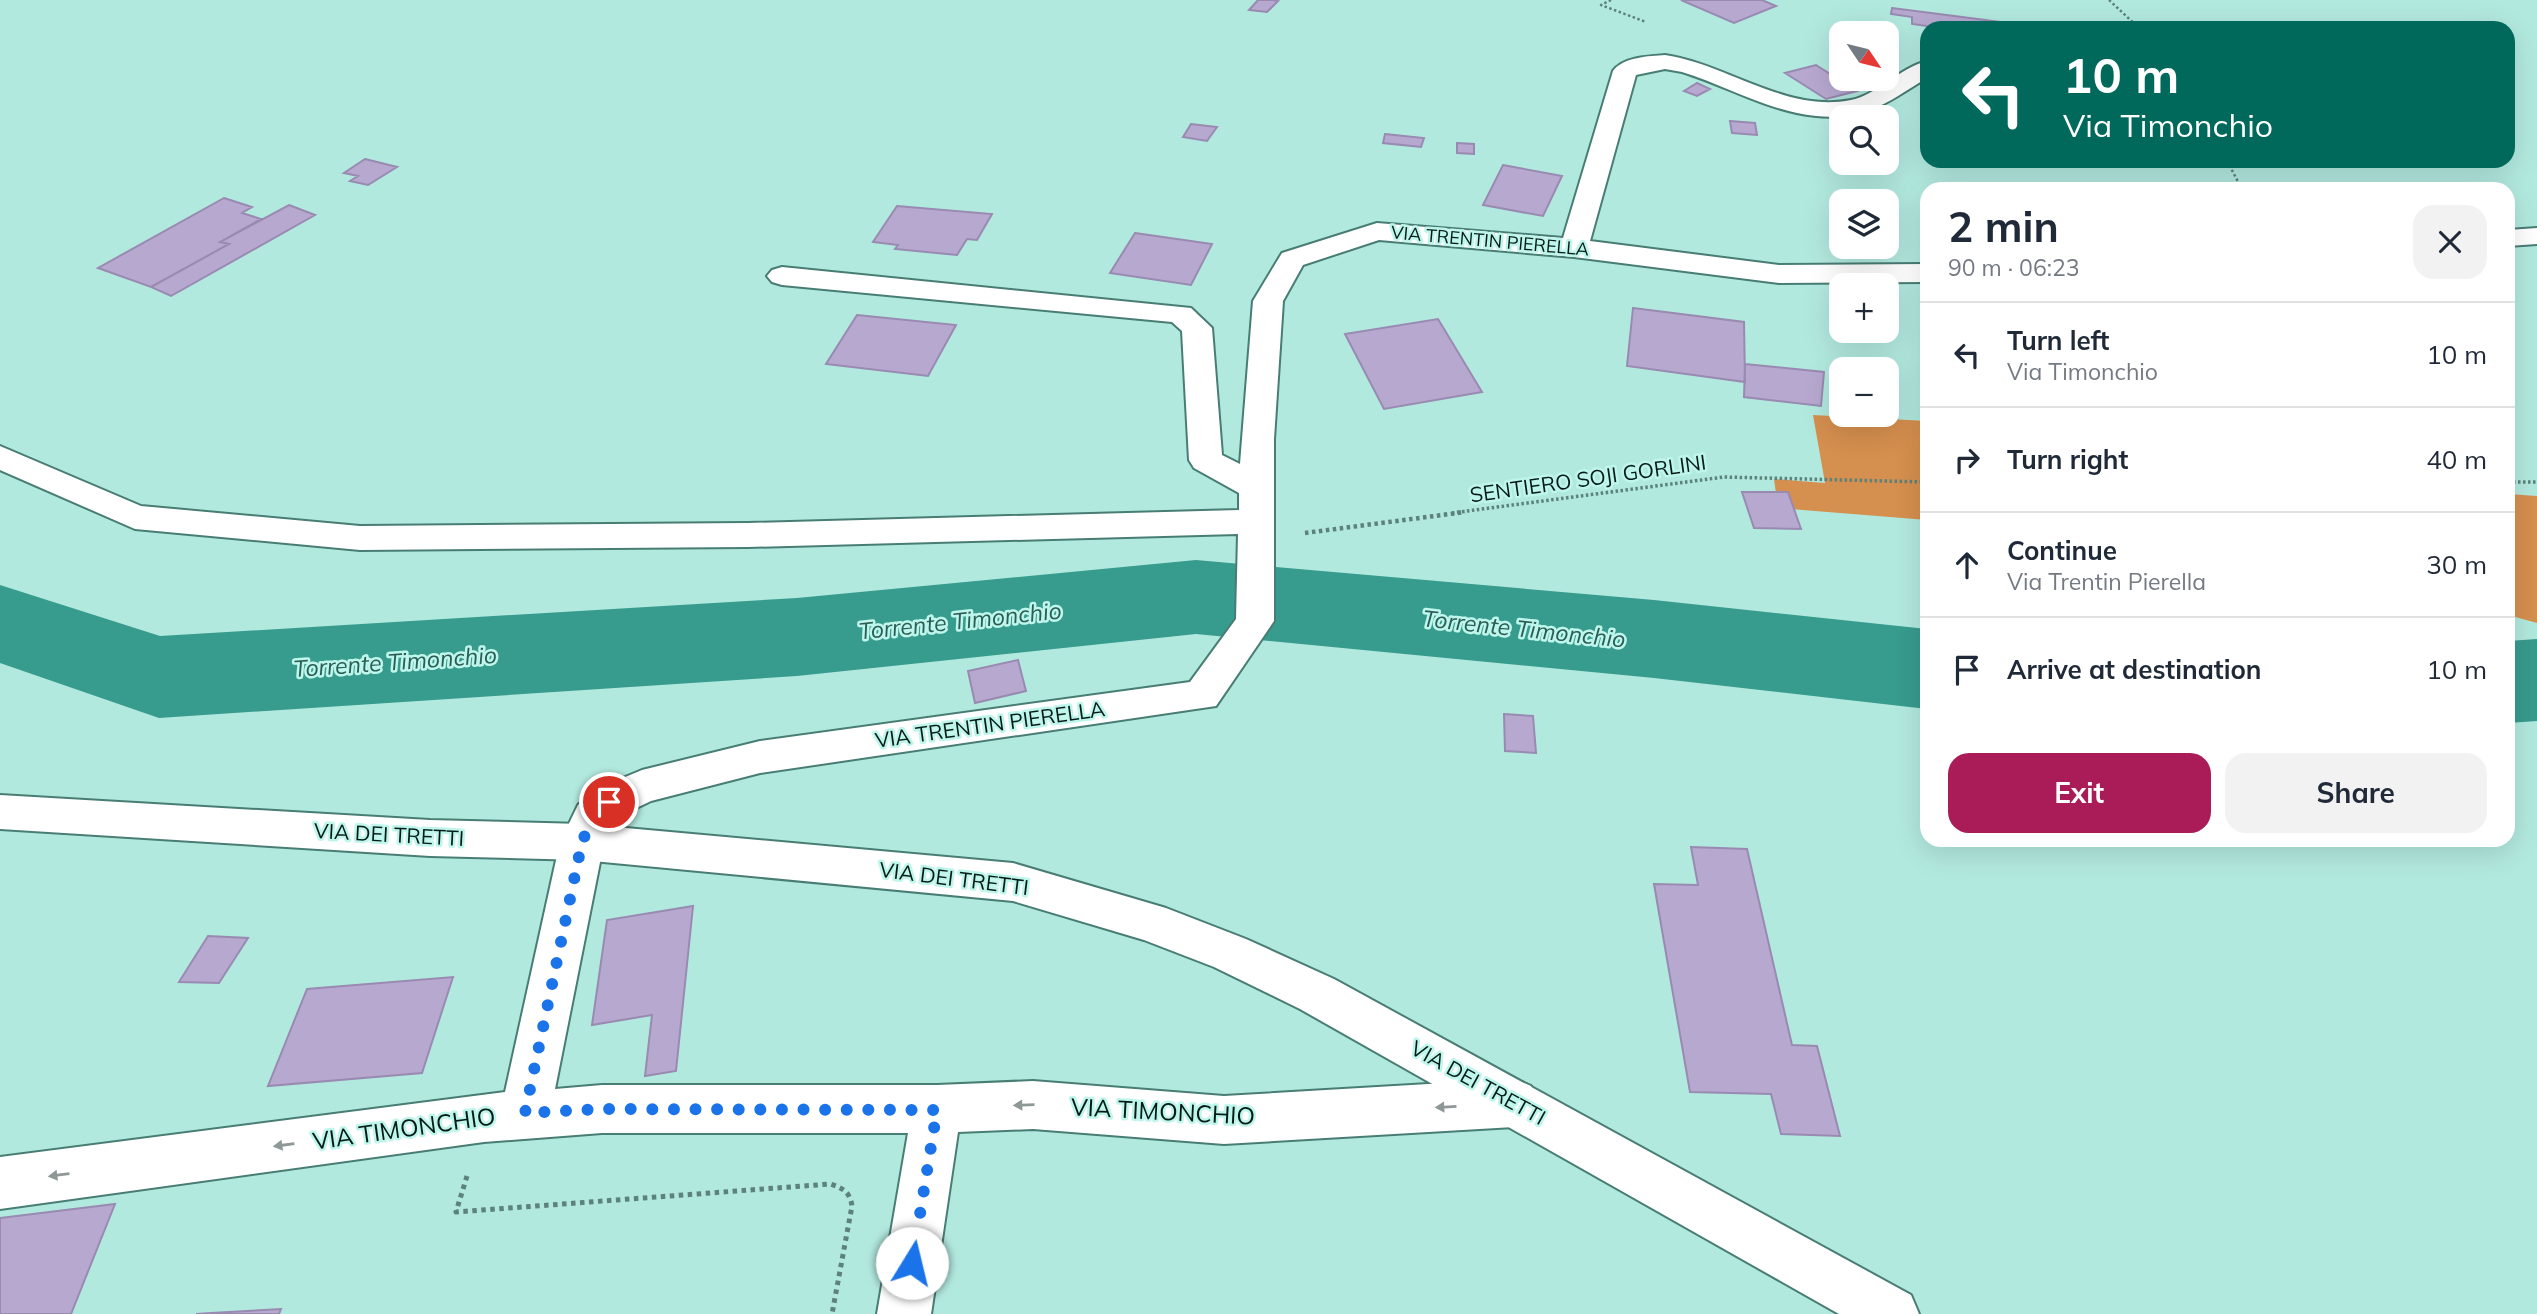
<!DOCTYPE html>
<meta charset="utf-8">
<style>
:root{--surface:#fff;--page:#f2f2f3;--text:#1f2937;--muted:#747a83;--line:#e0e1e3;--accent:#aa1c58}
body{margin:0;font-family:Mulish,sans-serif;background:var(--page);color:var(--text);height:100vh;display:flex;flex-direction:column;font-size:26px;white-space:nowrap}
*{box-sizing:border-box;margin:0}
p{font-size:23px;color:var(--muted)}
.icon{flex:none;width:38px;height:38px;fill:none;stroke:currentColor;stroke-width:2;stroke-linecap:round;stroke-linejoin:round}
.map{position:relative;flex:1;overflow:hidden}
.details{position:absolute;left:1920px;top:182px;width:595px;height:665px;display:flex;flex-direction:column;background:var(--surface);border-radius:21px;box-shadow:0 7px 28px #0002}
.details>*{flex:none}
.hud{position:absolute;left:1920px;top:21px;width:595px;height:147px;border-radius:21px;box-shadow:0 7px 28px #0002;background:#00695c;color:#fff;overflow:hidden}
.needle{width:46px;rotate:125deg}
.tools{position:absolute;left:1829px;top:21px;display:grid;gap:14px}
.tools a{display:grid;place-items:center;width:70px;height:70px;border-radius:14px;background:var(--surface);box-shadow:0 7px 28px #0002;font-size:35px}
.pin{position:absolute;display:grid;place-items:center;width:60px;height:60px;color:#fff;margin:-30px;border:4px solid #fff;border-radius:50%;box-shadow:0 2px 7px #0007}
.me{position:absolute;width:77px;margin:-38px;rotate:9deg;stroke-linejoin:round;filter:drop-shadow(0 0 5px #0008)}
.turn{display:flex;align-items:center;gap:24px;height:147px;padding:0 28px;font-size:32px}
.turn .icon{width:91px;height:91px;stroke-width:2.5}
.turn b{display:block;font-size:49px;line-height:60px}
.round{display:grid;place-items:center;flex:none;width:74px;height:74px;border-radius:21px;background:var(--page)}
.head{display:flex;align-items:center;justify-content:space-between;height:119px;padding:0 28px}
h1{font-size:42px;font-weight:700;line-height:52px}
.primary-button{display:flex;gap:14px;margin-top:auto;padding:14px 28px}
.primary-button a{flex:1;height:80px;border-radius:21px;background:var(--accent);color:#fff;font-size:28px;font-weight:700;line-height:80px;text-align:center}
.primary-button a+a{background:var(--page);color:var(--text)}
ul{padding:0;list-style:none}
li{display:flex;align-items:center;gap:21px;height:105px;padding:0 28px;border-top:2px solid var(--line)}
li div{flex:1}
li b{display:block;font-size:26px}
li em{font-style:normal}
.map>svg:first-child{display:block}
</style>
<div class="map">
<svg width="2537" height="1314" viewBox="0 0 2537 1314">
<rect width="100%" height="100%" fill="#b2e9df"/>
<!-- forest -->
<path fill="#d58f4e" d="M1813 415 1927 421V520L1778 508 1774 479 1825 483Z
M2508 494 2537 496V623L2508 615Z"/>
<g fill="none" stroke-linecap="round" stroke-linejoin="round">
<!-- river -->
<path fill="#379b8d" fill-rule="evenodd" d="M1196 560 1654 600 1927 629V709L1654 678 1196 634 797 676 159 718 0 663V585L160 636 797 598Z
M2537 639V721L2508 723V641Z"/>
</g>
<!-- building -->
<path fill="#b7a8d0" stroke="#998ab1" stroke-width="2" d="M1258 0H1273L1278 1 1267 12 1249 10Z
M1681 0H1762L1776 6 1734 23Z
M1892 8 2048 28H1941L1912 24V17L1891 14Z
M1816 65 1857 91 1826 99 1785 73Z
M1697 83 1710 89 1697 96 1684 91Z
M1730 121 1755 123 1757 135 1732 133Z
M1191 124 1217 127 1207 141 1183 137Z
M1385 134 1424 138 1421 147 1383 143Z
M1457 143 1474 144V154L1457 153Z
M365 159 397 167 368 185 350 181 358 176 344 173Z
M1503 165 1562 176 1543 216 1483 205Z
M224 198 252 207 242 213 261 219 220 242 229 244 151 287 98 268Z
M289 205 315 215 171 296 151 287 229 244 220 242Z
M897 206 992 214 977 240 967 239 957 255 895 249 898 245 873 242Z
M1135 233 1212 244 1191 285 1110 273Z
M1633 308 1744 322 1745 382 1627 366Z
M857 315 956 325 928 376 826 364Z
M1438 319 1482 392 1384 409 1345 334Z
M1745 364 1824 372 1821 406 1744 397Z
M1742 492H1788L1801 529 1754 528Z
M1018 660 1026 691 975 703 968 671Z
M1504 714 1533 716 1536 753 1505 751Z
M1691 847 1747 849 1792 1045 1817 1046 1840 1136 1781 1134 1771 1094 1690 1092 1654 884 1698 885Z
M693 906 676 1071 645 1076 652 1015 592 1025 607 920Z
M208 936 248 938 219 983 179 982Z
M453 977 422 1073 268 1086 307 989Z
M115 1204 71 1314H0V1218Z
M281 1309 279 1314H196L211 1313Z"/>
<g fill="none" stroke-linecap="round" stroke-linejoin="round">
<defs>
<path id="minor" d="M1665 55C1727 64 1786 113 1851 100 1879 94 1899 68 1927 61V78C1908 89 1890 103 1870 110 1803 133 1743 91 1682 72L1665 69 1636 75 1590 241 1779 265 1927 264V282L1779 283 1574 257 1379 240 1303 265 1283 301 1274 439V621L1216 706 760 773 651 801 624 814 610 828 604 842 555 1089 602 1085H937L1033 1081 1224 1096 1514 1079 1531 1086 1539 1103 1531 1120 1514 1127 1224 1144 1033 1129 958 1132 931 1314H877L908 1133H602L484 1142 0 1209V1157L505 1092 560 842 578 805 594 790 642 770 760 741 1190 682 1236 619 1238 534 748 547 360 550 135 529 0 470V446L141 506 360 526 748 523 1239 510V493L1194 468 1189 460 1182 331 1172 322 782 285 772 282 767 276 772 270 782 267 1191 308 1212 328 1222 455 1240 464 1253 301 1282 253 1377 223 1563 238 1613 71C1623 57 1649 56 1665 55Z
M2537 228V244L2508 246V230Z"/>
<path id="tertiary" d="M0 795 430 820 582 824 1013 863 1166 908 1246 939 1334 979 1911 1295 1919 1314H1839L1300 1009 1214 967 1144 940 1013 901 582 860 430 856 0 829Z"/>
</defs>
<!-- minor casing -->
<use href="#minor" stroke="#487d74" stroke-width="4"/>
<!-- tertiary casing -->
<use href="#tertiary" stroke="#487d74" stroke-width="4"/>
<!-- path-far3 -->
<path stroke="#5c827b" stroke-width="2.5" stroke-dasharray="2.5 2.5" stroke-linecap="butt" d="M1611 0 1601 5 1646 22
M2109 0 2139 28
M2227 161 2242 189"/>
<!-- path-far2 -->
<path stroke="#5c827b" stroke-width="3.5" stroke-dasharray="2.5 2.5" stroke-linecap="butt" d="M2508 482H2537
M1452 513 1724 477 1927 482"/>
<!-- path-far1 -->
<path stroke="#5c827b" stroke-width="4.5" stroke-dasharray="3.5 3.5" stroke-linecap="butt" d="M1305 533 1465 512"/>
<!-- path -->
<path stroke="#5c827b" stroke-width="5" stroke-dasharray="4.5 4.5" stroke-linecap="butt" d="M467 1176 456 1212 830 1184C843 1188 850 1192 852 1206L832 1314"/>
<!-- minor -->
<use href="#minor" fill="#fff" fill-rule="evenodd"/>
<!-- tertiary -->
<use href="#tertiary" fill="#fff" fill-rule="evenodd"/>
</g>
<!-- one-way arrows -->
<defs><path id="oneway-solid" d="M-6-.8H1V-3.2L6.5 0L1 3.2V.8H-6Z" transform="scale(1.75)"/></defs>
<g fill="#8e9897">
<use href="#oneway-solid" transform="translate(1024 1105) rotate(178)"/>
<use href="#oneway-solid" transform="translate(1446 1107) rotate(177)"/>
<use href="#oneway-solid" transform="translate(284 1145) rotate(172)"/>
<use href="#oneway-solid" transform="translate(59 1175) rotate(173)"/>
</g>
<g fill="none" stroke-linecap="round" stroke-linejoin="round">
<!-- route -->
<path stroke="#1a73e8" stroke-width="12" stroke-dasharray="0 21.6" d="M609 802 593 817 582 842 525 1113 602 1109 937 1110 912 1263"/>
</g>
<g text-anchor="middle" stroke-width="5" stroke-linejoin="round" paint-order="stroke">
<!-- far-street labels -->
<g font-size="18" fill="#051b17" stroke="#bff6ec">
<text transform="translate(1490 241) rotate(5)" y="6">VIA TRENTIN PIERELLA</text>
</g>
<!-- street labels -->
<g font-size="21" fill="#051b17" stroke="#bff6ec">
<text transform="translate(1588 479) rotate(-8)" y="7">SENTIERO SOJI GORLINI</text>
<text transform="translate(990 725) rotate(-8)" y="7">VIA TRENTIN PIERELLA</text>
<text transform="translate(389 835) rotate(3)" y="7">VIA DEI TRETTI</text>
<text transform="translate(954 879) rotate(7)" y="7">VIA DEI TRETTI</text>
<text transform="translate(1478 1083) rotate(29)" y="7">VIA DEI TRETTI</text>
</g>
<!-- water labels -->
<g font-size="23" font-style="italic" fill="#285e56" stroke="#bff6ec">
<text transform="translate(960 621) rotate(-6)" y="8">Torrente Timonchio</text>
<text transform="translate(1524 629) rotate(6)" y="8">Torrente Timonchio</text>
<text transform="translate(395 662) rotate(-4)" y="8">Torrente Timonchio</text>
</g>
<!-- near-street labels -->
<g font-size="24" fill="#051b17" stroke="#bff6ec">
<text transform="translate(1163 1112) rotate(3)" y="8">VIA TIMONCHIO</text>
<text transform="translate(404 1129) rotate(-8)" y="8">VIA TIMONCHIO</text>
</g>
</g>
</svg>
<div class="tools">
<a><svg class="needle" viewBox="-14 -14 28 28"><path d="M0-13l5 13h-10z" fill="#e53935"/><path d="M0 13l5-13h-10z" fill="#747a83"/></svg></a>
<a><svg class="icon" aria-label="search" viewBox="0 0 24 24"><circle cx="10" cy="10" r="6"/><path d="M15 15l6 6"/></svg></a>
<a><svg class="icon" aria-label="layers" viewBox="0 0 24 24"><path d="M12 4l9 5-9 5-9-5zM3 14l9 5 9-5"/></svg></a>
<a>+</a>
<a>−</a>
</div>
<div class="pin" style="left:609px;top:802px;background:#d93025"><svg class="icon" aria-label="arrive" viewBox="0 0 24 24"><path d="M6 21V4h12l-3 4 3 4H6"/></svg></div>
<svg class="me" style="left:912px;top:1263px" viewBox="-20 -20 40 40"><circle r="19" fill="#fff"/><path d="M0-13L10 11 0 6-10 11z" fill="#1a73e8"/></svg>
<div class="hud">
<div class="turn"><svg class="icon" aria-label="left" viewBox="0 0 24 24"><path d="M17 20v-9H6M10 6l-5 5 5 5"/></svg><div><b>10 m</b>Via Timonchio</div></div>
</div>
<section class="details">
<div class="head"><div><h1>2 min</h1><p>90 m · 06:23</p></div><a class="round"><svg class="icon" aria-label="close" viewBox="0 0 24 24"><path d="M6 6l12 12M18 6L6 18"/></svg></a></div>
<ul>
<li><svg class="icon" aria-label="left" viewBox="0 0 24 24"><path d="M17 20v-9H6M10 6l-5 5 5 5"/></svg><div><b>Turn left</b><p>Via Timonchio</p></div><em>10 m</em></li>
<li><svg class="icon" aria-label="right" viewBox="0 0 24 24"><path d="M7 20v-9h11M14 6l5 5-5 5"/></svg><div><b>Turn right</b></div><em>40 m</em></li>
<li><svg class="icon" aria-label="ahead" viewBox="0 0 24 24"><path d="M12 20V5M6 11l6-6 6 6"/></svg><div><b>Continue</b><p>Via Trentin Pierella</p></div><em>30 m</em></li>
<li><svg class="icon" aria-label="arrive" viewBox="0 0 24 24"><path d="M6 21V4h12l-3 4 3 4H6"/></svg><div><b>Arrive at destination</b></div><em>10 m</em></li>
</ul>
<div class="primary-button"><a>Exit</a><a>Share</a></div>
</section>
</div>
